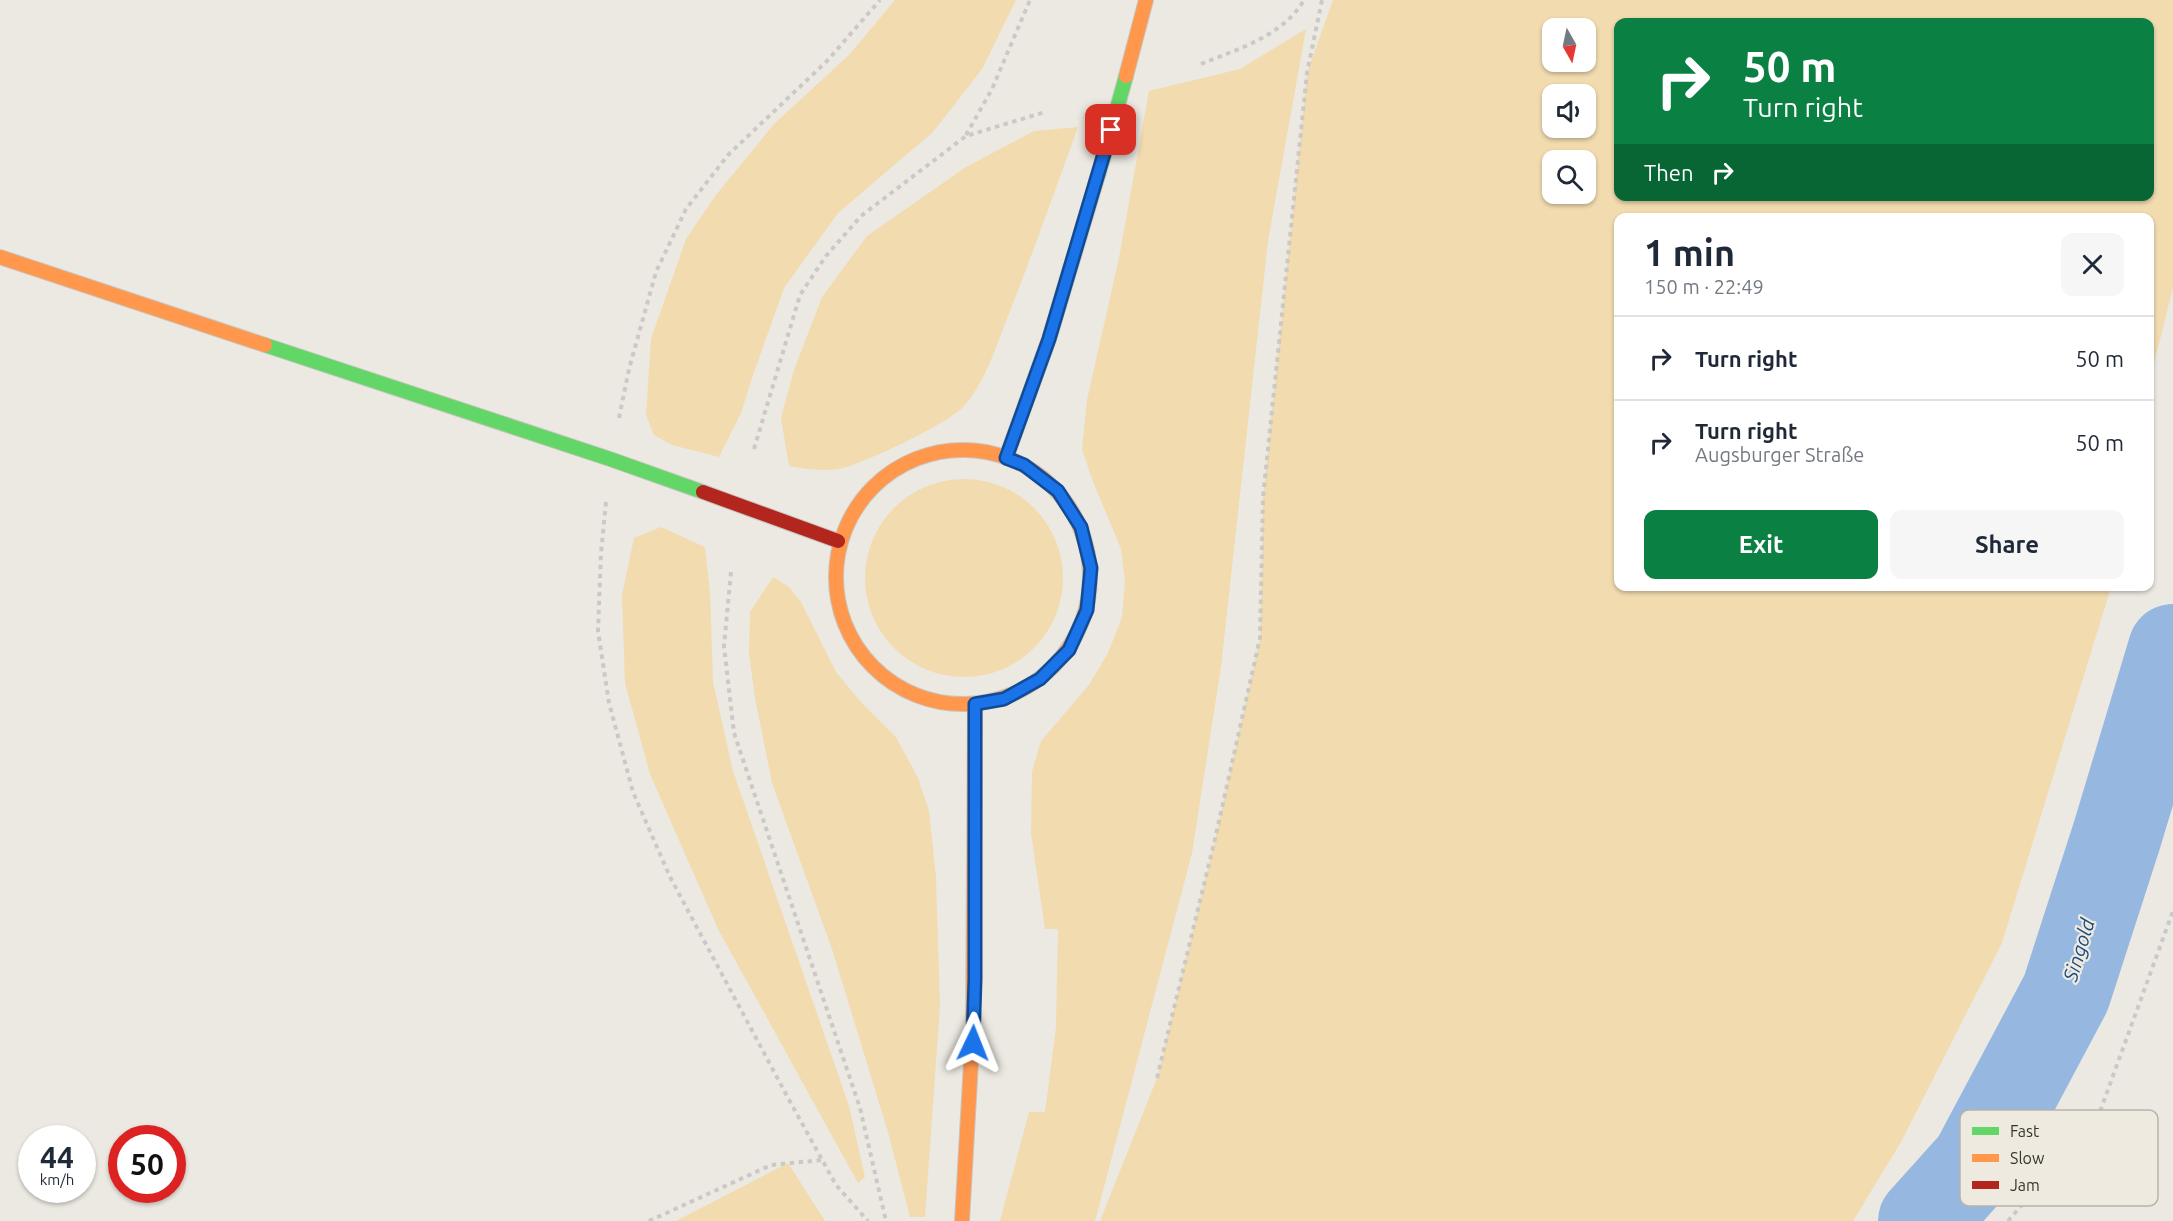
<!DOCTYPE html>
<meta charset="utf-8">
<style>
:root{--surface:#fff;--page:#f6f6f7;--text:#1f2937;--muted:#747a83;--line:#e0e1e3;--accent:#0b8043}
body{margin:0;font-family:Ubuntu,sans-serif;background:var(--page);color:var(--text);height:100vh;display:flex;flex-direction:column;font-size:22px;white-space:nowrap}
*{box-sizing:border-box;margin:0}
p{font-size:20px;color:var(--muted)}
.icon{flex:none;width:33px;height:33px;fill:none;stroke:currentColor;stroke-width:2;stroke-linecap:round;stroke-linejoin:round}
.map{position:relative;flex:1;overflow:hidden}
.panel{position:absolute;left:1614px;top:213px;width:540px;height:378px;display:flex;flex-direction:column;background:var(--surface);border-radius:12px;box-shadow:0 2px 4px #0004}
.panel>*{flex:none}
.top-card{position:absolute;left:1614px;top:18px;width:540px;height:183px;border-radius:12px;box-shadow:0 2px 4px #0004;background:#0b8043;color:#fff;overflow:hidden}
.needle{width:39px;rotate:171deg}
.controls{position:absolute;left:1542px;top:18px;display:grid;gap:12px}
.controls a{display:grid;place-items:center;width:54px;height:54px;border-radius:12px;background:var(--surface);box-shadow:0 2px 4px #0004;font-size:30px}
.speed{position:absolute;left:18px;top:1125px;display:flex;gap:12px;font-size:30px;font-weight:700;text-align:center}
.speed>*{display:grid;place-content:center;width:78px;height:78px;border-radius:50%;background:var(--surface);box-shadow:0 2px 4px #0004;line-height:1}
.speed small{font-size:15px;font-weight:400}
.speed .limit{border:9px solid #d22;background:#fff;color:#111}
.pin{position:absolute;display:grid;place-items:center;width:51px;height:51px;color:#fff;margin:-26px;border-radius:12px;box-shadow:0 3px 9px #0006}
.me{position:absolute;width:66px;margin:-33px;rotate:2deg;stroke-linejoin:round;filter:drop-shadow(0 0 4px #0008)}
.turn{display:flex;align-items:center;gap:21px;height:126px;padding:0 30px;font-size:27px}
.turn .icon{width:78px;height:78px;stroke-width:2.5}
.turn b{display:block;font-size:42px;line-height:51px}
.then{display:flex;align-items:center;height:57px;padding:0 30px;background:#0003;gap:12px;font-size:22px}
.round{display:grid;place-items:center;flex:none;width:63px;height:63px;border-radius:12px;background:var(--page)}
.headline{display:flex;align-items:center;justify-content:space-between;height:102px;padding:0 30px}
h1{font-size:36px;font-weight:700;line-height:45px}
.action{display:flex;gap:12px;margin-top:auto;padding:12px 30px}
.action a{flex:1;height:69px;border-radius:12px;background:var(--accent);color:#fff;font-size:24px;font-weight:700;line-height:69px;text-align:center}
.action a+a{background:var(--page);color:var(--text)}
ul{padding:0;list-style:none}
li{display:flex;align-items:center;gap:18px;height:84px;padding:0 30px;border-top:2px solid var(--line)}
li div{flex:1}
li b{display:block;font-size:22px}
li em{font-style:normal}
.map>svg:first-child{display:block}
</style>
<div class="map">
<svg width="2173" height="1221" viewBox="0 0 2173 1221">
<rect width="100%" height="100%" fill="#ece9e2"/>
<!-- green -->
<path fill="#f1dbaf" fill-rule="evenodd" d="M895 0H1016L982 69 933 132 838 213 784 288 751 381 741 413 719 457 672 445 654 435 646 415 651 339 686 239 716 195 774 124 849 55Z
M1333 0H2173V287L2150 380V218H1618V586L2111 587 2002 943 1901 1142 1853 1221H1100L1157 1078 1215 839 1260 638 1263 497 1307 73ZM2150 22V196H1618V22ZM1586 28V62H1552V28ZM1586 94V128H1552V94ZM1586 160V194H1552V160Z
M1306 29 1268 241 1221 667 1192 853 1095 1221H1000L1029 1112H1045L1056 1027 1058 929H1045L1031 833 1032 772 1041 741 1089 685 1108 653 1122 617 1125 581 1121 549 1092 479 1082 449 1087 400 1119 258 1149 91 1240 69Z
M1078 127C1055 190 1033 253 1008 316 996 346 986 381 964 406 949 423 867 462 843 468 826 472 806 469 789 466L781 418 794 370 822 297 867 236 966 167 1034 131Z
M865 578a99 99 0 1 1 198 0a99 99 0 1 1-198 0Z
M661 527 705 547 710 592 713 682 733 771 849 1106 865 1177 858 1183 718 929 650 774 625 683 622 595 634 538Z
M773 577 789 587 801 602 836 672 859 700 896 737 918 778 929 811 936 877 940 1006 925 1217H910L888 1132 832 949 772 783 755 698 749 653 750 612Z
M788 1163 825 1221H676Z"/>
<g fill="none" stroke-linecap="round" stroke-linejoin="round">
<!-- river -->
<path stroke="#95b7e0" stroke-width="90" d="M1923 1221 1976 1162 2066 993 2117 835 2173 649"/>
<defs>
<path id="fast" d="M265 345 610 459 703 492
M1006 458 1049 339 1105 152 1126 76"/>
<path id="slow" d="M1126 76 1146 0
M0 257 265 345
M836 577a127 127 0 1 1 254 0a127 127 0 1 1-254 0Z
M962 1221 973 1027 975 704"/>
<path id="jam" d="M703 492 838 541"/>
</defs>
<!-- fast casing -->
<use href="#fast" stroke="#c9c6c1" stroke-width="16"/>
<!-- slow casing -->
<use href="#slow" stroke="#c9c6c1" stroke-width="16"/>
<!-- jam casing -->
<use href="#jam" stroke="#c9c6c1" stroke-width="16"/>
<!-- path -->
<path stroke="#cbc9c7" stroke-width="4" stroke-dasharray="4.5 4.5" stroke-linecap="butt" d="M1201 64C1238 49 1283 36 1304 0
M966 135 992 89 1030 0
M619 418 629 369 656 272 686 209 728 155 827 61 880 0
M754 449 800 295 826 256 861 216 966 136 1045 112
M606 502 601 553 598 631 609 703 633 792 670 877 787 1096 836 1185 868 1221
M731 572 724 646 734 733 860 1108 886 1221
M1157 1078 1215 839 1260 638 1263 497 1307 73 1322 0
M649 1221 771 1165 822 1160
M2008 1221 2098 1117 2173 911"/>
<!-- fast -->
<use href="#fast" stroke="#63d668" stroke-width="14"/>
<!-- slow -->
<use href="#slow" stroke="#ff974d" stroke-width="14"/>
<!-- jam -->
<use href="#jam" stroke="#b3261e" stroke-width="14"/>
</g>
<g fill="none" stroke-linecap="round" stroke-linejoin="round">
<defs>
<path id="route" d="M973 1043 975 979V704L1004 699 1040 679 1069 650 1087 610 1091 568 1081 527 1058 491 1024 465 1006 458 1049 339 1111 130"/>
</defs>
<!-- route casing -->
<use href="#route" stroke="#114b97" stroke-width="15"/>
<!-- route -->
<use href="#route" stroke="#1a73e8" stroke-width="10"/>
</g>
<g text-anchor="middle" stroke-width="4.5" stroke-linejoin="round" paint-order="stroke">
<!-- water labels -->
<g font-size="20" font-style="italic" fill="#194b84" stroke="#efeadf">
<text transform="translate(2079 950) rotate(-73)" y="7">Singold</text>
</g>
</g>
<!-- legend -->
<rect x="1960" y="1110" width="198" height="96" rx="9" fill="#efeadf" stroke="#b8b4aa" stroke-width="1.5"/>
<rect x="1972" y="1127" width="27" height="8" fill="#63d668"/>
<rect x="1972" y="1154" width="27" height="8" fill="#ff974d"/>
<rect x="1972" y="1181" width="27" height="8" fill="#b3261e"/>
<g font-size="16" fill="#373530">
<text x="2010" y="1137">Fast</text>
<text x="2010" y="1164">Slow</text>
<text x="2010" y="1191">Jam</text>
</g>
</svg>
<div class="controls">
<a><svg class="needle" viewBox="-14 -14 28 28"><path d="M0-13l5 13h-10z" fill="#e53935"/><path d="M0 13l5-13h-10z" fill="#747a83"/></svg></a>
<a><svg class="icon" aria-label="sound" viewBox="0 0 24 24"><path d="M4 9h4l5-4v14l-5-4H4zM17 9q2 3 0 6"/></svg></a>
<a><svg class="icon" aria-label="search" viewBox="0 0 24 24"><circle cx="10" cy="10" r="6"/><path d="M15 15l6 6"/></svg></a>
</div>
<div class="speed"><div>44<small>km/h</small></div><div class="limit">50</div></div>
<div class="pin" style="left:1111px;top:130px;background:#d93025"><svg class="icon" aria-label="arrive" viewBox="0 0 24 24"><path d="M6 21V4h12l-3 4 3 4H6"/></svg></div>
<svg class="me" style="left:973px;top:1043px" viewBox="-20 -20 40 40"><path d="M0-17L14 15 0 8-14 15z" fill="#1a73e8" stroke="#fff" stroke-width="4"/></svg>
<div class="top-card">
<div class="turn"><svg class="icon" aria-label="right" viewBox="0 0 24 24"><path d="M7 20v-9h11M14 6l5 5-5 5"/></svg><div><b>50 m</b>Turn right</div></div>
<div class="then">Then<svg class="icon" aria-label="right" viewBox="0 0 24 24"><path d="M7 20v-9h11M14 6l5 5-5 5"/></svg></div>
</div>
<section class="panel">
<div class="headline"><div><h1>1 min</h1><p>150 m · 22:49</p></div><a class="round"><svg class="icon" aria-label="close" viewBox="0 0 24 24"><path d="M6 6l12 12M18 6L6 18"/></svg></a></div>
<ul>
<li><svg class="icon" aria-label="right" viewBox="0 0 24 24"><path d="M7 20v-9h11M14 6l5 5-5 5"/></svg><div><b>Turn right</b></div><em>50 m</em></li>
<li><svg class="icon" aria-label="right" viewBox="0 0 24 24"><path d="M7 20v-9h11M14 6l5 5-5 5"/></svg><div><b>Turn right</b><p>Augsburger Straße</p></div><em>50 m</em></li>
</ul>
<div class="action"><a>Exit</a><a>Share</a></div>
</section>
</div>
